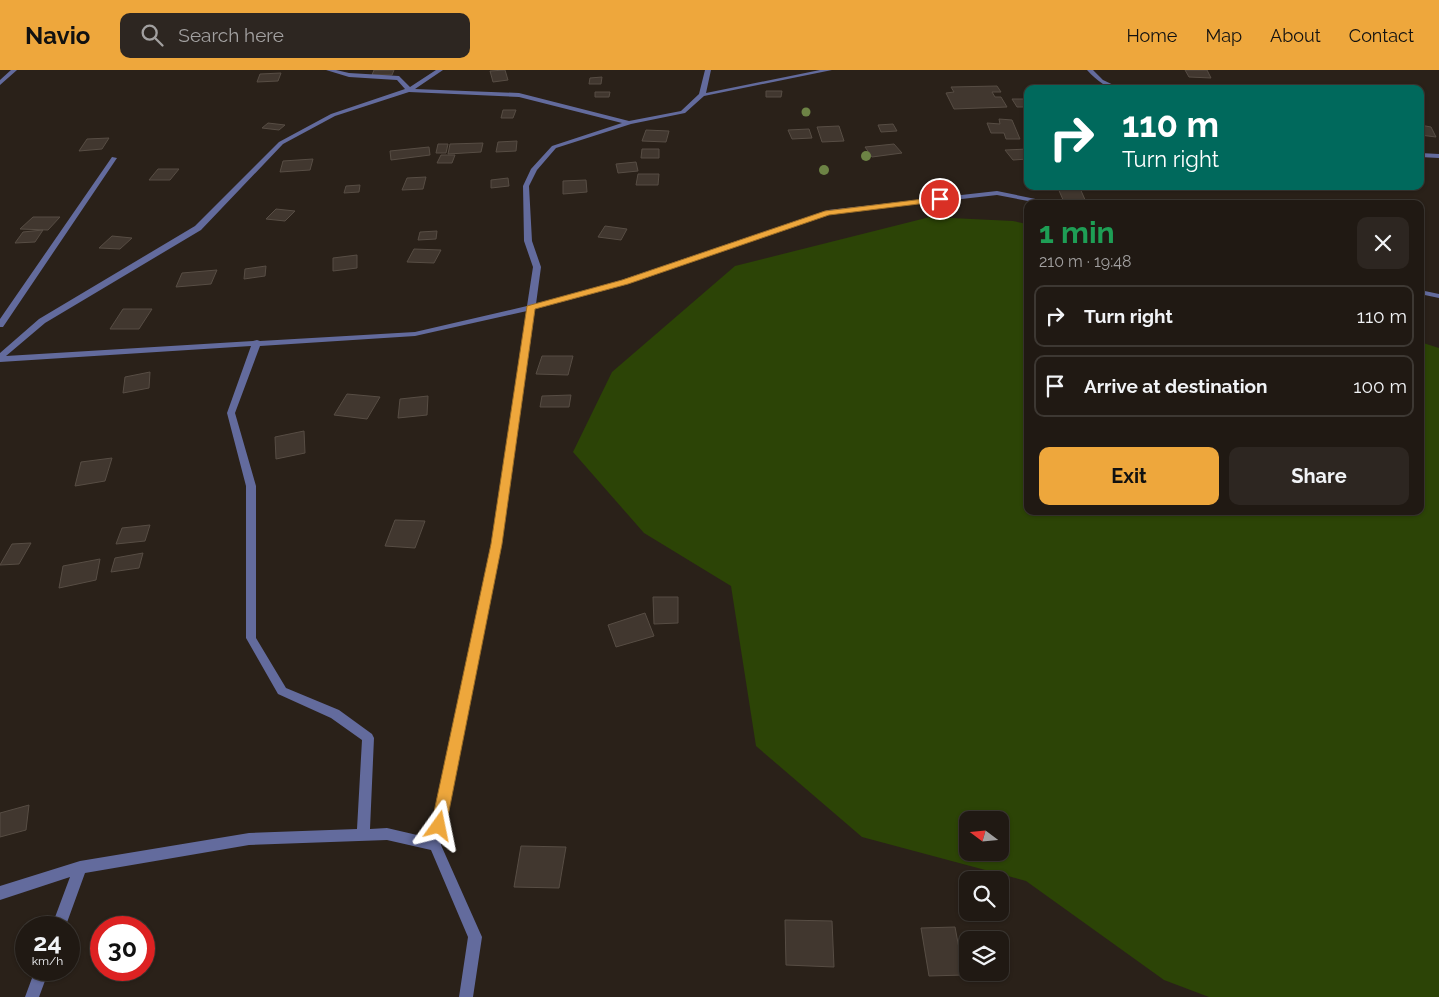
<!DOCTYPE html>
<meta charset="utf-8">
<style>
:root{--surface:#201913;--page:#2d2621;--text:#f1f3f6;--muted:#a2a0a0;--line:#3d3833;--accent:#eea73c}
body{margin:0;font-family:Raleway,sans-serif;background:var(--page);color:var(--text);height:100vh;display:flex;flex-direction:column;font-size:19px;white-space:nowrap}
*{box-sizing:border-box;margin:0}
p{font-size:16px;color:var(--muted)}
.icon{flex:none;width:28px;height:28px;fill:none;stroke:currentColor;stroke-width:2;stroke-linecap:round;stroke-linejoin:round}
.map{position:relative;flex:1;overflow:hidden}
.side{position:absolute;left:1024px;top:130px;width:400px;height:315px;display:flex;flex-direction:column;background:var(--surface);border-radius:10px;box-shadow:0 1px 4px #0004,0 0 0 1px var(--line)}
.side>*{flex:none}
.top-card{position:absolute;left:1024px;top:15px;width:400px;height:105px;border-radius:10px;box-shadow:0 1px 4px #0004,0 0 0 1px var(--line);background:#00695c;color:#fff;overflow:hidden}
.needle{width:32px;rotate:286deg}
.controls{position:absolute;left:959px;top:741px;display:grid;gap:10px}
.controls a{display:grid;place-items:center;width:50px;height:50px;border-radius:10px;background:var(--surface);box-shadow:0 1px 4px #0004,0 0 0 1px var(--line);font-size:25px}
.speed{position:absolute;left:15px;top:846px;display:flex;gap:10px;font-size:25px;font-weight:700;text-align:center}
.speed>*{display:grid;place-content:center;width:65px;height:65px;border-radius:50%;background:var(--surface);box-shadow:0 1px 4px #0004,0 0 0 1px var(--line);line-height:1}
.speed small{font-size:12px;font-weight:400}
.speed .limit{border:8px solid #d22;background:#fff;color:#111}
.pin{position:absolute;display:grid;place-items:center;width:42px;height:42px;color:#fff;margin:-21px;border:2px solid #fff;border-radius:50%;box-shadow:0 1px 5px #0007}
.me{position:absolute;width:55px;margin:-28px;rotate:12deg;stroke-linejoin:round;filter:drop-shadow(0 0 4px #0008)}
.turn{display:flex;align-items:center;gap:18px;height:105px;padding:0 15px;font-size:22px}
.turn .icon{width:65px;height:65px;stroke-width:2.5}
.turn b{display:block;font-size:35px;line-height:42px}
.round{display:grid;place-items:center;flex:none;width:52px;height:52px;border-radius:10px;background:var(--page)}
.summary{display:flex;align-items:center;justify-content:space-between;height:85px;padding:0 15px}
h1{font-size:30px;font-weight:700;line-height:38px;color:#1e9e55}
.button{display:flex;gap:10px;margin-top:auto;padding:10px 15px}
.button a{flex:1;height:58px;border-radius:10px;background:var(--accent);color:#111;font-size:20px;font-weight:700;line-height:58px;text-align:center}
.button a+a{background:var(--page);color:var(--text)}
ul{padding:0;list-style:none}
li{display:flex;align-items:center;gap:15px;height:62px;margin:0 10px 8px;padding:0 5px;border:2px solid var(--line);border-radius:10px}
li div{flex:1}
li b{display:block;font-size:19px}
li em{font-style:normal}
header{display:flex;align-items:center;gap:30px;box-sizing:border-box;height:70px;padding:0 25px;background:var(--accent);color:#111}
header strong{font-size:24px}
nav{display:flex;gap:28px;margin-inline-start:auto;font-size:18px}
.search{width:350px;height:45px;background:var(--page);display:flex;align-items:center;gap:12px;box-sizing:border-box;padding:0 18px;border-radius:10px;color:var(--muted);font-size:19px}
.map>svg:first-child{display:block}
</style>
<header>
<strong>Navio</strong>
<div class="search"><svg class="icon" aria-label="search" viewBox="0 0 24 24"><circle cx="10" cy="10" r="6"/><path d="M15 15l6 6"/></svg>Search here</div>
<nav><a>Home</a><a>Map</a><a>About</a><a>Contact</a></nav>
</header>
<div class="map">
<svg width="1439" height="927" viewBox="0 0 1439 927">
<rect width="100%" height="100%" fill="#2a2119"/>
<!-- green -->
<path fill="#2c4406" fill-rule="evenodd" d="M930 147 1013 151 1027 154 1028 441H1420V272L1439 278V927H1209L1164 910 1026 811 862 767 756 676 731 516 644 463 573 382 612 302 735 196ZM968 750H1000V782H968Z"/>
<!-- building -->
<path fill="#41372f" stroke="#574d44" d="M374 0H394L392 5H372Z
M505 0 508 10 493 12 490 1Z
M1185 0H1207L1211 8 1189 7Z
M281 3 278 11 257 12 260 4Z
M602 7 601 14H589L590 8Z
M997 16 1001 22H992L995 27H1001L1007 37 954 39 946 23 954 22 951 17Z
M766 21H782L781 27H766Z
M595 22H610L609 27H595Z
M1012 29H1028V37H1017Z
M503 40H516L513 48H501Z
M999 49 1012 50 1020 69H1006L1004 63H991L987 53 1000 54Z
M268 53 285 55 279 60 262 58Z
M893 54 897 61 881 62 878 55Z
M1420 55 1431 57 1436 67 1420 65Z
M839 56 844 71 822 72 817 57Z
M809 59 812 68 792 69 788 60Z
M646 60 669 61 666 72 642 71Z
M109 68 102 79 79 81 87 69Z
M517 71 516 81 496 82 498 72Z
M483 73 481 82 448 84 450 74Z
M438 74H448L446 83H436Z
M894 74 902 83 872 87 865 77Z
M429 77 430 85 391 90 390 81Z
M642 79H659V88H641Z
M1028 79V89L1013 90 1005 80Z
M441 85H455L452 93H437Z
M313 89 310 100 280 102 283 91Z
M636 92 638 101 618 103 616 94Z
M158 99H179L170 110H149Z
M638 104H659L658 115H636Z
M426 107 423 119 402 120 407 108Z
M508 108 509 116 491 118V110Z
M586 110 587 122 563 124V111Z
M360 115 359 122 344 123 346 116Z
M1057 116H1079L1086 132H1064Z
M276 139 295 141 285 151 266 149Z
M33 147H60L48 160 20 159Z
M605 156 627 159 621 170 598 167Z
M43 160 35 172 15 173 23 162Z
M437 161 436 169 418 170 420 162Z
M112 166 132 168 120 179 99 178Z
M414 179 441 180 434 193 407 192Z
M357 185V198L333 201V188Z
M266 196 265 206 244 209 245 199Z
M217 200 211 214 176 217 182 203Z
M123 239H152L139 259H110Z
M542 286H573L568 305 536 304Z
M150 302 149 318 123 323 125 307Z
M347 324 380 327 367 349 334 345Z
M571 325 569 337H540L542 326Z
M428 326 427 345 398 348 400 329Z
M304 361 305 383 276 389 275 367Z
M112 388 105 411 75 416 81 392Z
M395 450 425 451 415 478 385 476Z
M150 455 145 471 116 474 122 458Z
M31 473 19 494 0 495 12 474Z
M143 483 139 498 111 502 115 488Z
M100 489 96 510 59 518 63 496Z
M653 527H678V553L654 554Z
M645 543 654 566 616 577 608 555Z
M29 735 26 760 0 767V743Z
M521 776 566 777 559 818 514 817Z
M785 850 832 851 834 897 786 895Z
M955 857 964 905 929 906 921 858Z"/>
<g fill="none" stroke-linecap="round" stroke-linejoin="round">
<!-- minor -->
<path fill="#636b9d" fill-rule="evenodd" d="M11 0H17L0 15V10Z
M326 0H336L349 3 399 6 410 17 436 0H443L415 19 519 23 629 51 681 41 699 24 705 0H711L706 23 820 0H832L704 26 685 43 631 54 556 78 537 100 529 116 532 171 541 197 536 234 622 210 828 140 997 121 1060 134H1044L997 125 829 144 628 214 535 239 502 473 441 775 482 867 473 927H459L468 867 431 780 387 770 249 775 85 803 65 858H51L70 807 0 830V816L80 791 249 763 357 759 362 670 331 648 278 624 246 568V416L227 343 251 276 0 292V283L39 249 195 156 279 72 331 44 405 19 397 10 349 7ZM409 22 519 27 622 53 552 76 531 99 523 116 524 171 533 197 527 236 415 262 260 271 257 270 253 271 6 286 45 253 201 160 283 74 335 46ZM527 241 492 473 430 768 387 758 370 759 374 668 372 664 339 640 286 618 256 568V416L235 343 260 276 415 266Z
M1087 0H1093L1103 10 1122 19C1107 19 1097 11 1087 0Z
M1420 83 1439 84V88L1420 87Z
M112 87 117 88 3 257H0V249Z
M1420 220 1439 224V228L1420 224Z
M35 900H49L39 927H25Z"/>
</g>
<!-- trees -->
<g fill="#6d8345">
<circle cx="806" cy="42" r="4.5"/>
<circle cx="866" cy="86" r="5"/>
<circle cx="824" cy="100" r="5"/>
</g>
<!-- route -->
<path fill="#eea73c" stroke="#9b6d27" d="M940 127 944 129 943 131 829 145 628 214 535 239 502 474 446 756 444 761 439 763 433 761 431 756 491 474 527 236 622 210 825 141Z"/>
</svg>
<div class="controls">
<a><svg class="needle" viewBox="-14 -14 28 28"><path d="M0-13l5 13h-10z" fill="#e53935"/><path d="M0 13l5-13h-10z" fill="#a2a0a0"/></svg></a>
<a><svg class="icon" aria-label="search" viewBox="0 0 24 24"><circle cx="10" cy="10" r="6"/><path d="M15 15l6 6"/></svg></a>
<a><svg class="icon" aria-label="layers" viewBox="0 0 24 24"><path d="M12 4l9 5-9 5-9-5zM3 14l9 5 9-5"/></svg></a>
</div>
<div class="speed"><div>24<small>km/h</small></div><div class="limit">30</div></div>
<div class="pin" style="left:940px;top:129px;background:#d93025"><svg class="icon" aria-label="arrive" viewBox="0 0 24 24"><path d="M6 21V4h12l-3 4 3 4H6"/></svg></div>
<svg class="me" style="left:439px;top:756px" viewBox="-20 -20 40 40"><path d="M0-17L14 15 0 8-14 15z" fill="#eea73c" stroke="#fff" stroke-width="4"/></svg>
<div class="top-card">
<div class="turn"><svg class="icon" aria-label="right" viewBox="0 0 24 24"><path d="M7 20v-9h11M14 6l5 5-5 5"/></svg><div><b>110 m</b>Turn right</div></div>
</div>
<section class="side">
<div class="summary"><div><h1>1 min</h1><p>210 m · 19:48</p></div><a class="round"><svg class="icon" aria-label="close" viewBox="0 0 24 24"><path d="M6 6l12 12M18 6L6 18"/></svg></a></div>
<ul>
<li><svg class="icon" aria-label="right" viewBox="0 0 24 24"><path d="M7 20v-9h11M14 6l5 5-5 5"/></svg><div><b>Turn right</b></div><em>110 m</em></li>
<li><svg class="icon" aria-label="arrive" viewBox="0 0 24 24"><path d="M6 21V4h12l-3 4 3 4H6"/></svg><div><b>Arrive at destination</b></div><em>100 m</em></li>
</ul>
<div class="button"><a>Exit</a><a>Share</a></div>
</section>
</div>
